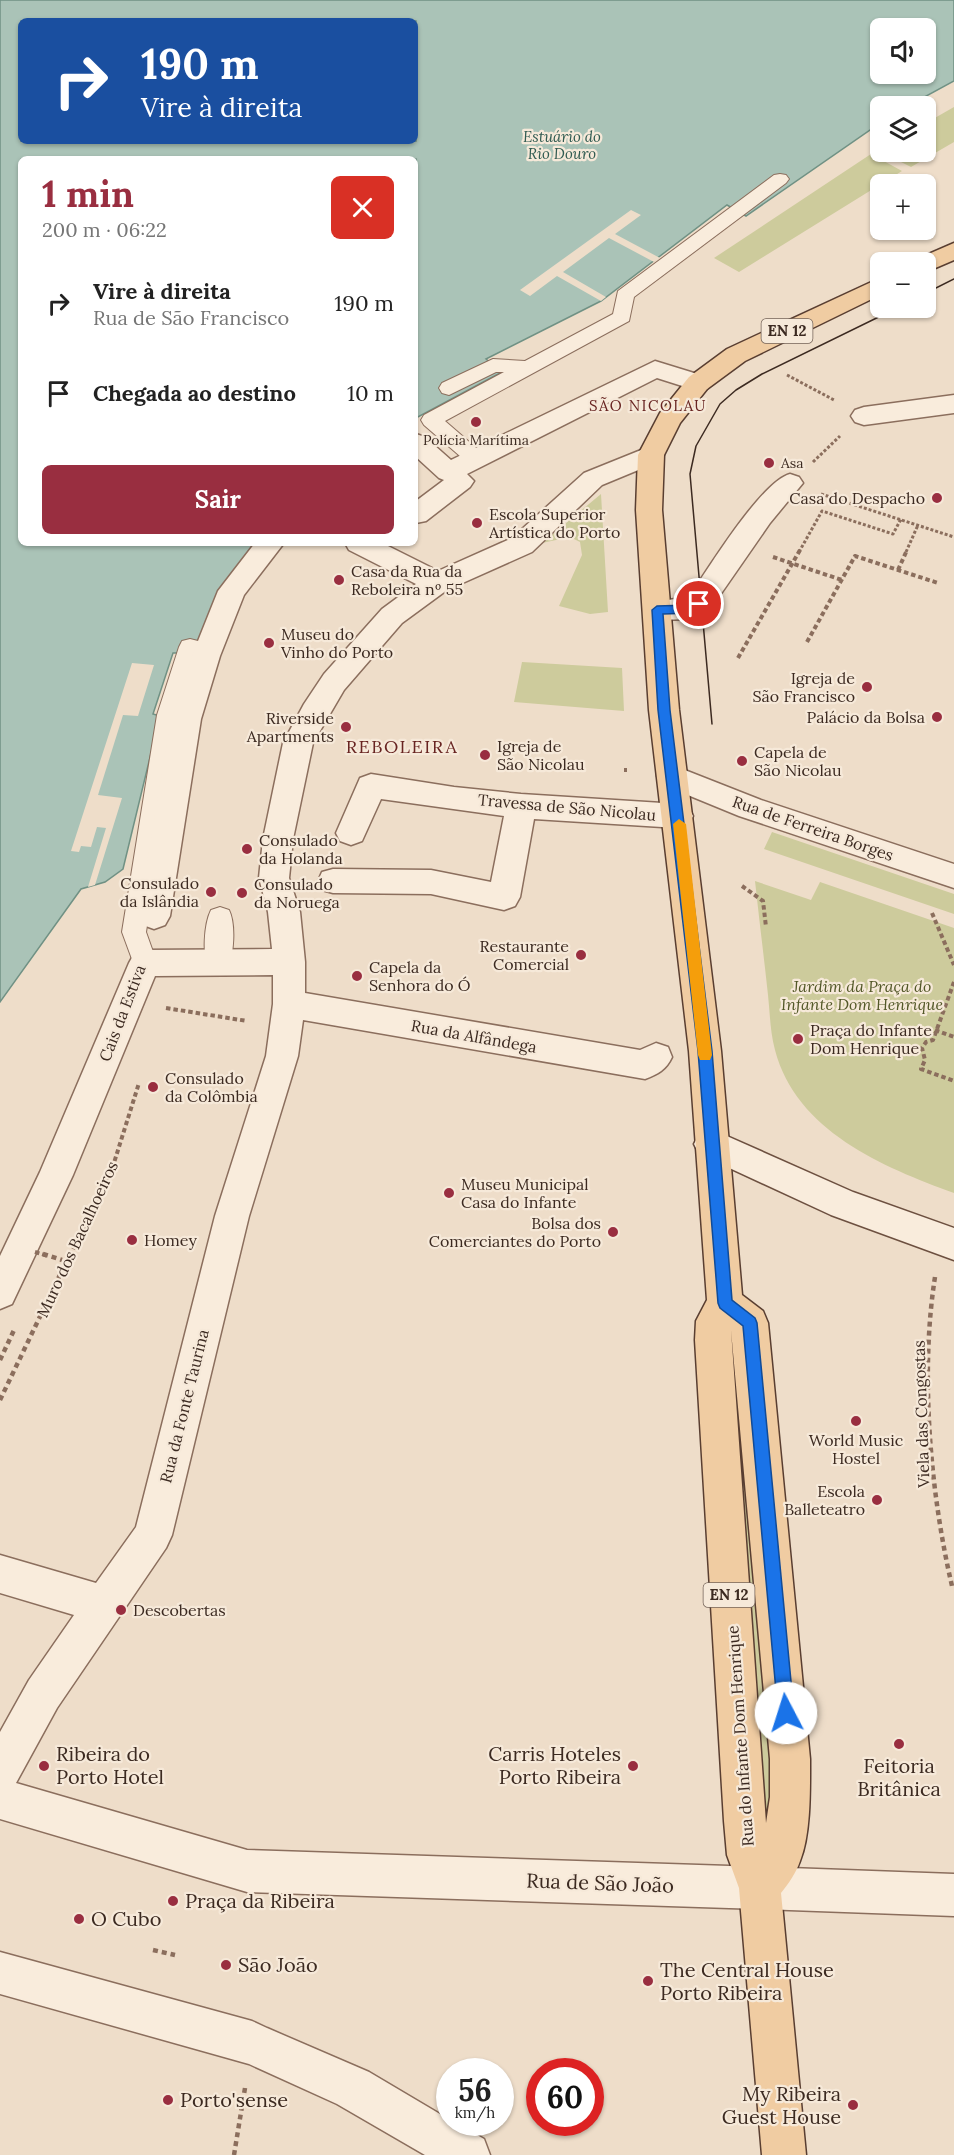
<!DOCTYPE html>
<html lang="pt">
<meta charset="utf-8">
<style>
:root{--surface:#fff;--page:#f6f6f6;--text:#222;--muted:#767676;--accent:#992e40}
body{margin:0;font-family:Lora,serif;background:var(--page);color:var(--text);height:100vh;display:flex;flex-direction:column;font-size:22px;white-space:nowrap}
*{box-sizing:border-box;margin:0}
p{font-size:20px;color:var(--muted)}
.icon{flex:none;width:33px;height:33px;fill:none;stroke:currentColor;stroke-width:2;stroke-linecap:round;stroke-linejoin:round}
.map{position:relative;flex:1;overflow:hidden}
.details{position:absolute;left:18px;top:156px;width:400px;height:390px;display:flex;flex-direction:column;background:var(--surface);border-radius:9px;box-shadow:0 2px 4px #0004}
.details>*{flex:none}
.guide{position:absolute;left:18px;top:18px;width:400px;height:126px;border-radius:9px;box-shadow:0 2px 4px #0004;background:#1a4fa0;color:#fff;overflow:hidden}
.buttons{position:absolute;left:870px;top:18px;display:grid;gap:12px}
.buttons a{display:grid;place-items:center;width:66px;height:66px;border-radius:9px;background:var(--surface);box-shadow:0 2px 4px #0004;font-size:30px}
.speed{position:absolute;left:436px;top:2058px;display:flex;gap:12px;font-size:30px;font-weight:700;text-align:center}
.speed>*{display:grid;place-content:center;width:78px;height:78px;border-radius:50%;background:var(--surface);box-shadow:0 2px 4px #0004;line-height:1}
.speed small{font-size:15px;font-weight:400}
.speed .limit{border:9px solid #d22;background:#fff;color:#111}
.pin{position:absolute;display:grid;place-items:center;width:51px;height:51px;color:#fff;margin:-26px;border:3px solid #fff;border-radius:50%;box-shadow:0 2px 6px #0007}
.me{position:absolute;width:66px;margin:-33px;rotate:355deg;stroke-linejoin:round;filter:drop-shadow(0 0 4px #0008)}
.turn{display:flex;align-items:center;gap:21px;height:126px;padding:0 24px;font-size:27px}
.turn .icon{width:78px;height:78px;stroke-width:2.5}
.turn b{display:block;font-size:42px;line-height:51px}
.round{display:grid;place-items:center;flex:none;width:63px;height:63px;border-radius:9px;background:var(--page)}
.overview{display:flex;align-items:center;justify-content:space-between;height:102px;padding:0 24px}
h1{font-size:36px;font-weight:700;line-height:45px;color:var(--accent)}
.cta{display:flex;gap:12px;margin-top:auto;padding:12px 24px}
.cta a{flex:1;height:69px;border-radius:9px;background:var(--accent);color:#fff;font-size:24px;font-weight:700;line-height:69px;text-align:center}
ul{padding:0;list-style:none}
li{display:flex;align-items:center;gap:18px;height:90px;padding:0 24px}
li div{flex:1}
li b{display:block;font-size:22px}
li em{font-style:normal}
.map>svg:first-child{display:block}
</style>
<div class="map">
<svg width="954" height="2155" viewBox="0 0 954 2155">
<rect width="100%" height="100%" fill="#eeddc9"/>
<!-- green -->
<path fill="#cdcb9c" d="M954 107V142L911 167 881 152H926V123Z
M871 154 902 171 739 272 714 258Z
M601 494 608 612 590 614 559 606 582 555 580 542 570 537 542 543Z
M522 662 622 668 624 711 514 702Z
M772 832 954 894V914L764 849Z
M755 881 811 900 820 882 954 928V1193C883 1167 796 1131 775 1050 770 1032 770 1013 768 995 764 957 759 919 755 881Z
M733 1332 759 1540 773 1824 763 1818 727 1343Z"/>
<!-- water -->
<path fill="#aac3b7" stroke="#709184" stroke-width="1.5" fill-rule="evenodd" d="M0 0H954V81L908 106H880V123L746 216 727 205 601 301 486 359 502 372 416 418V159H21V543H263L197 648 180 653H173L153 714 160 716 123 869 105 882 81 889 0 1002ZM21 21H416V141H21ZM880 28H926V74H880Z"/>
<!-- pier -->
<path fill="#eeddc9" d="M631 210 641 215 615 234 660 258 654 262 609 238 563 272 606 297 601 301 557 276 530 296 520 290Z
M132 663 154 665 138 716 123 715 98 795 122 798 95 885 88 887 106 828 97 827 91 847 81 846 79 852 71 851Z"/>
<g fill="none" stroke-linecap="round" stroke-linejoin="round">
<defs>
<path id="service" d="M780 174 786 175 789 179 786 183 634 297 629 321 445 421 482 453 485 458 482 463 475 465 468 463 424 425 421 420 424 415 504 372H496L449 395 442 393 439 388 442 383 493 359 525 361 613 314 618 291 774 175Z
M190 639 198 641 201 647 179 715 146 932 157 963 154 970 145 973 136 970 122 932 157 715 179 647 182 641Z
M220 907 229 910C236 924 234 956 227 970L218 973 209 970C202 956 204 924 211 910Z"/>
<path id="pedestrian" d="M655 361 707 377 711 383 707 389 698 391 657 378 467 474 474 481 470 487 426 521 416 523V501L444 480 439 478 416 457V434L425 437 451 460Z
M651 446 660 449 664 455 660 461 602 485 532 552 447 590 402 623 344 690 313 743 293 839 289 878 300 912 305 962V993L640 1050 656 1043 668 1047 672 1057C666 1070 658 1074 645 1079L303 1020 298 1056 249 1216 172 1535 166 1548 57 1708 16 1783 247 1850 760 1867 775 1873 781 1888 775 1903 760 1909 247 1892 0 1819V1732L29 1680 74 1615 0 1593V1555L96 1583 136 1527 215 1216 266 1056 273 1004V975L155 976 73 1175 12 1304 0 1309V1256L40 1172 129 963 134 954 145 950 272 949 268 912 259 878 263 839 283 743 304 704 324 674 382 609 416 584 349 550 345 543H382L438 571 512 538 584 473Z
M255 543H284L244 595 220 656 201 719 170 916 165 925 154 929 143 925 138 916 171 719 192 656 218 591Z
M371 774 454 787 521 794 678 804 689 808 693 816 689 824 678 828 534 819 520 897 515 906 504 910 431 894 333 893 322 890 318 881 322 872 333 869 431 870 491 882 504 816 381 799 362 841 351 845 340 841 336 833 360 778Z
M0 1952 252 2021 267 2028 369 2072 450 2120V2122H455L484 2139 490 2155H425L337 2104 249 2064 0 1994Z"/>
<path id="minor" d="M954 395V413L864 425 855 422 851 416 855 410 864 407Z
M790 474 799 477 803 483 770 523 709 611 692 619 657 620 647 617 643 610 647 603 689 597C708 569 761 482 790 474Z
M672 765 761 800 954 864V888L739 816 661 784 657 776 661 768Z
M760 1867 954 1874V1916L760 1909 745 1903 739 1888 745 1873Z"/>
<path id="secondary" d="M711 1129 853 1192 954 1228V1260L831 1215 699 1154 694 1144 699 1134Z"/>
<path id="primary" d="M954 243V260L926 272V262H915L917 259Z
M880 278V295L745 361 707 389 680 423 664 455 662 510 679 710 721 1051 742 1295 763 1311 768 1323 810 1759C810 1788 811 1834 800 1861 796 1873 789 1883 781 1893L806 2155H762L739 1888 727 1855 724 1821 695 1340 696 1321 707 1300 689 1051 649 710 636 510 638 455 660 413 689 377 727 349ZM731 1330 770 1759V1797L766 1823Z"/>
</defs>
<!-- service casing -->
<use href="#service" stroke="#8b6e5d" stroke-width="2"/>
<!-- pedestrian casing -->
<use href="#pedestrian" stroke="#8b6e5d" stroke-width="3"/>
<!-- minor casing -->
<use href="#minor" stroke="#8b6e5d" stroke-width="3"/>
<!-- secondary casing -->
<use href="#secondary" stroke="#6d5040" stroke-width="3"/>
<!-- primary casing -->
<use href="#primary" stroke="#593e31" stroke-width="3"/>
<!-- path-far2 -->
<path stroke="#8b6e5d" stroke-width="3" stroke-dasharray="3 2" stroke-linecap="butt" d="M787 375 834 400
M813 462 840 436
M821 494 954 537
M799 552 822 511 893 534 901 519
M906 552 918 525"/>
<!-- path-far1 -->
<path stroke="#8b6e5d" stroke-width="4" stroke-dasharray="4.5 3" stroke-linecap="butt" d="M773 557 842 580
M898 570 907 550
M807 642 855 556 938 583
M738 658 800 550
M624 770H627
M742 886 763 901 766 927
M932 913 954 965
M954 982 933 1040 926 1042 922 1048 925 1060 921 1069 954 1081
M166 1008 247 1021
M935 1030 954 1037
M70 1256 113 1166 139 1083"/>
<!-- path -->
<path stroke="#8b6e5d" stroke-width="4.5" stroke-dasharray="5 4" stroke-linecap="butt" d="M935 1277C920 1372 930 1492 952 1586
M0 1360 15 1328
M0 1400 70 1254
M153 1950 175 1955
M234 2155 245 2088"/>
<!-- service -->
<use href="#service" fill="#f9ecdc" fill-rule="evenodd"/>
<!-- pedestrian -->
<use href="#pedestrian" fill="#f9ecdc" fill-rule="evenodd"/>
<!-- minor -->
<use href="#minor" fill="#f9ecdc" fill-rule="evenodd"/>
<!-- secondary -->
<use href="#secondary" fill="#f9ecdc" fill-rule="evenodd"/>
<!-- primary -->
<use href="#primary" fill="#f0cca2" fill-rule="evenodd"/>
<!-- tram -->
<path stroke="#3c2a21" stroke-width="1.5" d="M926 293 954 279
M712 724 690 474 696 446 720 404 736 390 762 374 897 308"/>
<!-- path-bridge-far1 -->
<path stroke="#8b6e5d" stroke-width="4" stroke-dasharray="4.5 3" stroke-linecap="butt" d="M35 1252 48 1256"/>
<!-- path-bridge -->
<path stroke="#8b6e5d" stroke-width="4.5" stroke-dasharray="5 4" stroke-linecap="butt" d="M43 1254 62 1260"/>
</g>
<!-- route -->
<path fill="#1a73e8" stroke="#114b97" stroke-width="1.5" d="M699 600 705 604 692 613 663 614 670 710 712 1051 732 1300 755 1318 757 1323 794 1713 792 1719 786 1721 780 1719 778 1713 743 1326 720 1308 718 1303 698 1051 658 710 652 610 657 606 690 605Z"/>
<!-- slow -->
<path fill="#f59e0b" d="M679 819 686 824 712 1055 710 1060H700L698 1055 673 824Z"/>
<!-- markers -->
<g fill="#992e40" stroke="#f6e9d9" stroke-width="2">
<circle cx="476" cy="422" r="6"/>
<circle cx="769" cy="463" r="6"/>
<circle cx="937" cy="498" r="6"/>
<circle cx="477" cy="523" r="6"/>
<circle cx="339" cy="580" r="6"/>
<circle cx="269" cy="643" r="6"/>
<circle cx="867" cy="687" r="6"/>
<circle cx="937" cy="717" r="6"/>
<circle cx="346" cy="727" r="6"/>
<circle cx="485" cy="755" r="6"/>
<circle cx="742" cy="761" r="6"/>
<circle cx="247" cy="849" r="6"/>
<circle cx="211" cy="892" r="6"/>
<circle cx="242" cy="893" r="6"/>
<circle cx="581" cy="955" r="6"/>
<circle cx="357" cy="976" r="6"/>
<circle cx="798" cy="1039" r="6"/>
<circle cx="153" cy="1087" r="6"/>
<circle cx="449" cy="1193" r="6"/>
<circle cx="613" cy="1232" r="6"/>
<circle cx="132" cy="1240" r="6"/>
<circle cx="856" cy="1421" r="6"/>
<circle cx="877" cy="1500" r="6"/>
<circle cx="121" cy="1610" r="6"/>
<circle cx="899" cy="1744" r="6"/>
<circle cx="44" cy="1766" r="6"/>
<circle cx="633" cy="1766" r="6"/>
<circle cx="173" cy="1901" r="6"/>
<circle cx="79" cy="1919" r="6"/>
<circle cx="226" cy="1965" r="6"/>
<circle cx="648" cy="1981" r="6"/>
<circle cx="168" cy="2100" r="6"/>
<circle cx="853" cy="2105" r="6"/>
</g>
<g text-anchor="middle" stroke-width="4.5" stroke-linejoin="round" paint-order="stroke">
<!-- far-poi labels -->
<g font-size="14" fill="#3c2a21" stroke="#f6e9d9">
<text x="476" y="445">Polícia Marítima</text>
<text x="781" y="468" text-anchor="start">Asa</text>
</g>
<!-- far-water labels -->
<g font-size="15" font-style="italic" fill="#305b51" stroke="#f6e9d9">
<text x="562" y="142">Estuário do<tspan x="562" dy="17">Rio Douro</tspan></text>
</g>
<!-- shield labels -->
<g fill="#f6e9d9" stroke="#746358" stroke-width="1.5">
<rect x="761.5" y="319" width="51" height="24" rx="4.5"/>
<rect x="703.5" y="1583" width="51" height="24" rx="4.5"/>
</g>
<g font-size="15" font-weight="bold" fill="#3c2a21">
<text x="787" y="336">EN 12</text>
<text x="729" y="1600">EN 12</text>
</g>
<!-- far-neighbourhood labels -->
<g font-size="15" letter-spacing="1.5" fill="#682421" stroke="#f6e9d9">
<text x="648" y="411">SÃO NICOLAU</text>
</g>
<!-- poi labels -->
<g font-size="16" fill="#3c2a21" stroke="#f6e9d9" text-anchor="start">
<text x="925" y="504" text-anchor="end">Casa do Despacho</text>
<text x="489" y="520">Escola Superior<tspan x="489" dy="18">Artística do Porto</tspan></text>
<text x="351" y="577">Casa da Rua da<tspan x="351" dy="18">Reboleira nº 55</tspan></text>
<text x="281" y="640">Museu do<tspan x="281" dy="18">Vinho do Porto</tspan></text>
<text x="855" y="684" text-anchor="end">Igreja de<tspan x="855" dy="18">São Francisco</tspan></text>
<text x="925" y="723" text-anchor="end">Palácio da Bolsa</text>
<text x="334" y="724" text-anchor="end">Riverside<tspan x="334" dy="18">Apartments</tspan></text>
<text x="497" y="752">Igreja de<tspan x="497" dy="18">São Nicolau</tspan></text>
<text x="754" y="758">Capela de<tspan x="754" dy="18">São Nicolau</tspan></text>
<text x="259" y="846">Consulado<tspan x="259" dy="18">da Holanda</tspan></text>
<text x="199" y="889" text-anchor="end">Consulado<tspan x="199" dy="18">da Islândia</tspan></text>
<text x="254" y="890">Consulado<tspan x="254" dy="18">da Noruega</tspan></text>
<text x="569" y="952" text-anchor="end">Restaurante<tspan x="569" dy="18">Comercial</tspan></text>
<text x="369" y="973">Capela da<tspan x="369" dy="18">Senhora do Ó</tspan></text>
<text x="810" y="1036">Praça do Infante<tspan x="810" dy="18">Dom Henrique</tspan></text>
<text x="165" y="1084">Consulado<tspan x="165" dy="18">da Colômbia</tspan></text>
<text x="461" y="1190">Museu Municipal<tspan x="461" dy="18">Casa do Infante</tspan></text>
<text x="601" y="1229" text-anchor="end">Bolsa dos<tspan x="601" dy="18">Comerciantes do Porto</tspan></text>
<text x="144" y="1246">Homey</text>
<text x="856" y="1446" text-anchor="middle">World Music<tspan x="856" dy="18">Hostel</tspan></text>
<text x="865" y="1497" text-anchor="end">Escola<tspan x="865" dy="18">Balleteatro</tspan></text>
<text x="133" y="1616">Descobertas</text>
</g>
<!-- street labels -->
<g font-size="16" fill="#3c2a21" stroke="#f6e9d9">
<text transform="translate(567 807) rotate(5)" y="6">Travessa de São Nicolau</text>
<text transform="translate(813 828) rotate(19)" y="6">Rua de Ferreira Borges</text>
<text transform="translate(122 1013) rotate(-69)" y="6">Cais da Estiva</text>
<text transform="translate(474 1036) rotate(10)" y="6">Rua da Alfândega</text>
<text transform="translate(77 1239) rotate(-65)" y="6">Muro dos Bacalhoeiros</text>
<text transform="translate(184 1406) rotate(-76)" y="6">Rua da Fonte Taurina</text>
<text transform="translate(921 1414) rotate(-92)" y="6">Viela das Congostas</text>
<text transform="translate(740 1736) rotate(-94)" y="6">Rua do Infante Dom Henrique</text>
</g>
<!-- park labels -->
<g font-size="16" font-style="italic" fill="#535828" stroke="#f6e9d9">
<text x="862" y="992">Jardim da Praça do<tspan x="862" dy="18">Infante Dom Henrique</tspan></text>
</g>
<!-- neighbourhood labels -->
<g font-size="18" letter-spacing="1.5" fill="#682421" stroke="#f6e9d9">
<text x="402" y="753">REBOLEIRA</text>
</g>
<!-- near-poi labels -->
<g font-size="20" fill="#3c2a21" stroke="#f6e9d9" text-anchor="start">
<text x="56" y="1761">Ribeira do<tspan x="56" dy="23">Porto Hotel</tspan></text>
<text x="621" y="1761" text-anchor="end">Carris Hoteles<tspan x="621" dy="23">Porto Ribeira</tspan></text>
<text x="899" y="1773" text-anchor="middle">Feitoria<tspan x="899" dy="23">Britânica</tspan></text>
<text x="185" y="1908">Praça da Ribeira</text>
<text x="91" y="1926">O Cubo</text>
<text x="238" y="1972">São João</text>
<text x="660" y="1977">The Central House<tspan x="660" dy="23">Porto Ribeira</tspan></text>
<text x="841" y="2101" text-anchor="end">My Ribeira<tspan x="841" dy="23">Guest House</tspan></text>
<text x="180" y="2107">Porto'sense</text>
</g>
<!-- near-street labels -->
<g font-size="20" fill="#3c2a21" stroke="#f6e9d9">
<text transform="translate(600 1883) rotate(2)" y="7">Rua de São João</text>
</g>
</g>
</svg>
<div class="buttons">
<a><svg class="icon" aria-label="sound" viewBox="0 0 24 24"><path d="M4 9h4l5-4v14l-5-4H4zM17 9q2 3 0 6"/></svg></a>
<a><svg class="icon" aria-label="layers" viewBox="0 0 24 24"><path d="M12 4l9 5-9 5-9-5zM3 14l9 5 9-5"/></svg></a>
<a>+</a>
<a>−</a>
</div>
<div class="speed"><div>56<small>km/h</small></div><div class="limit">60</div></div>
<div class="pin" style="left:699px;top:604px;background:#d93025"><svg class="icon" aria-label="arrive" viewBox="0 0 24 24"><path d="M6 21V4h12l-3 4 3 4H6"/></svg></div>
<svg class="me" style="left:786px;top:1713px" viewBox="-20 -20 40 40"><circle r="19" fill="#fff"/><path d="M0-13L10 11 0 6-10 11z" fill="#1a73e8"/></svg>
<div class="guide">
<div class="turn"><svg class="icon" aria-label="right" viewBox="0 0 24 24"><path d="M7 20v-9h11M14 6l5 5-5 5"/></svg><div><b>190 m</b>Vire à direita</div></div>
</div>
<section class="details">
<div class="overview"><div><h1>1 min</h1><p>200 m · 06:22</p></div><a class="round" style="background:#d93025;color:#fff"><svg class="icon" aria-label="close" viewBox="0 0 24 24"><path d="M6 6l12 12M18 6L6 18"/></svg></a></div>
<ul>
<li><svg class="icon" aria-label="right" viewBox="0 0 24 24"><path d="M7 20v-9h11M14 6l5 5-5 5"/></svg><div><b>Vire à direita</b><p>Rua de São Francisco</p></div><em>190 m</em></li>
<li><svg class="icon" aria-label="arrive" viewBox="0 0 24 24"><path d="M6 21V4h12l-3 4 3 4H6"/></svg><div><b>Chegada ao destino</b></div><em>10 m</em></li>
</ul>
<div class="cta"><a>Sair</a></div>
</section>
</div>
